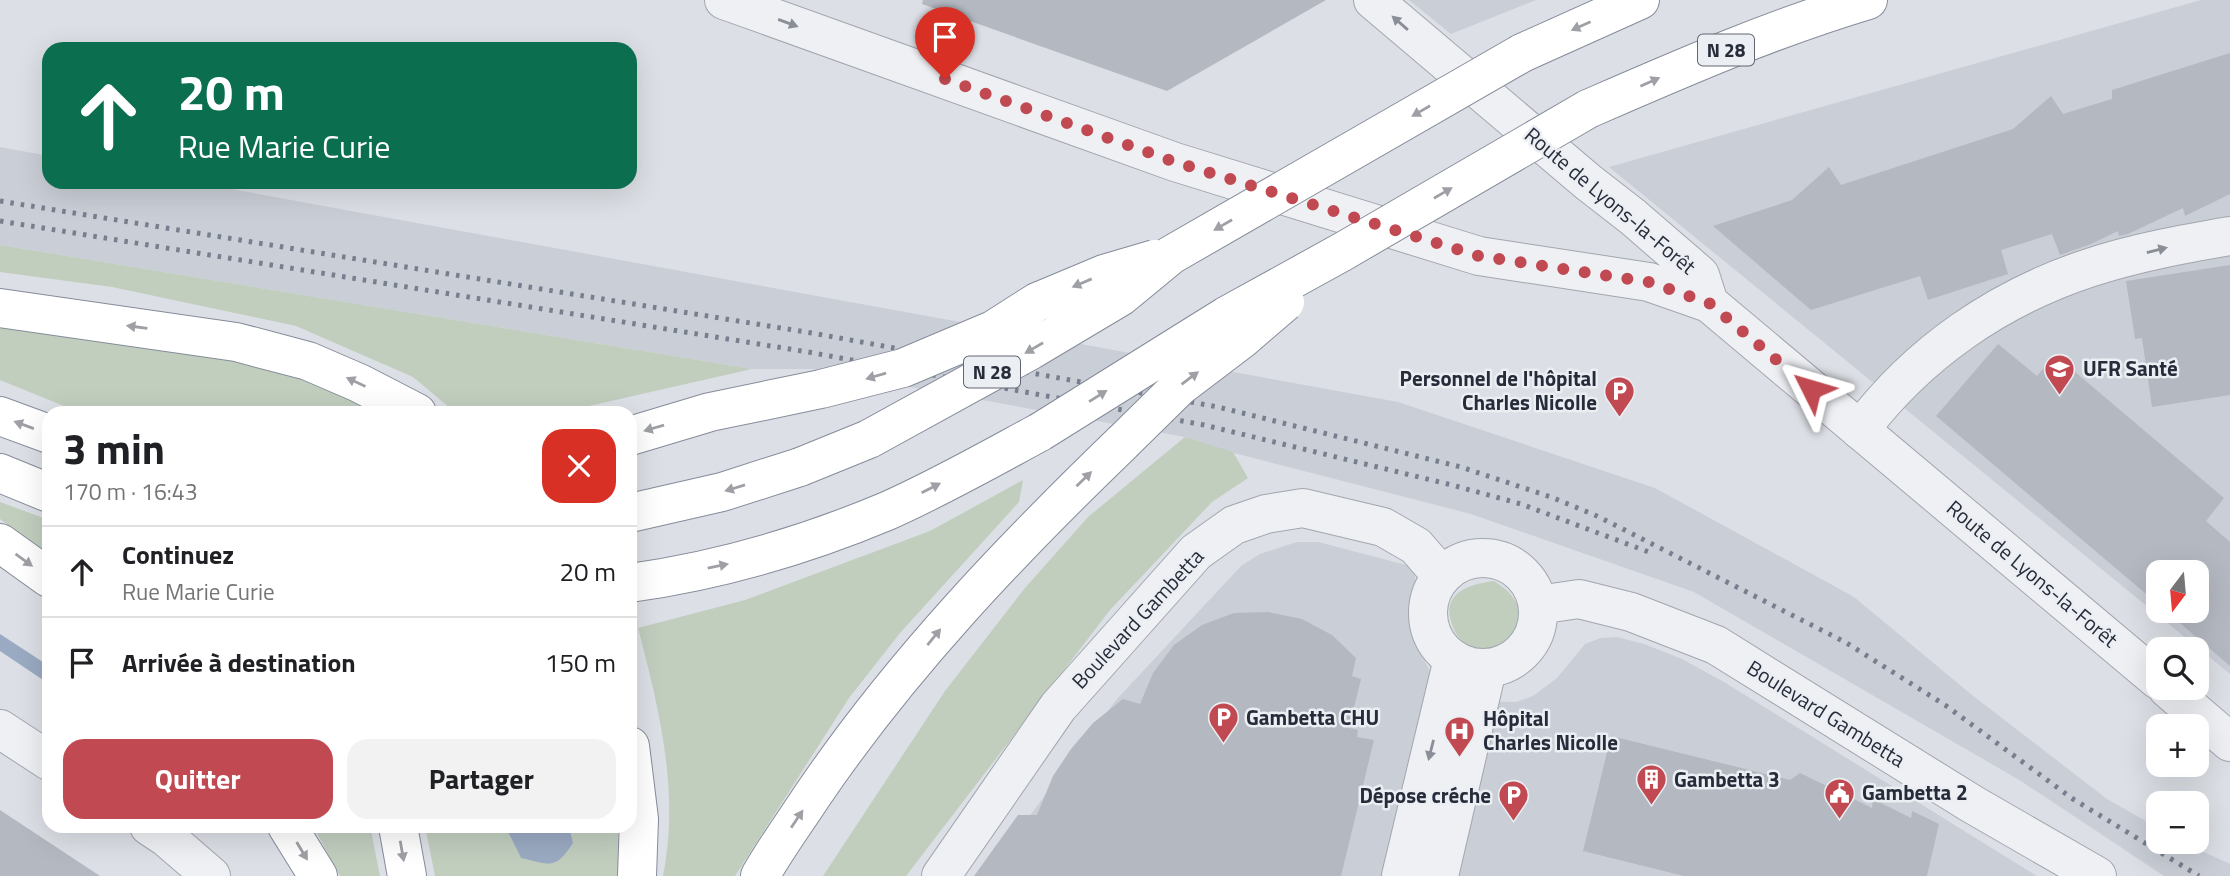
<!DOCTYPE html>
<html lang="fr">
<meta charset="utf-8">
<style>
:root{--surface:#fff;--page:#f2f2f2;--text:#202124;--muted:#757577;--line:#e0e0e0;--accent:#c14a52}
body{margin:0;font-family:"Titillium Web",sans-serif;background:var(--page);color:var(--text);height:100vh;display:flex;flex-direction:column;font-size:26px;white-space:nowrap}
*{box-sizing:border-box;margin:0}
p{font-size:23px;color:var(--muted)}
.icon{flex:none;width:38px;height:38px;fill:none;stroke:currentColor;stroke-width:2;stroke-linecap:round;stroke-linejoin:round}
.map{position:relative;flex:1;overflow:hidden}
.side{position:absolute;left:42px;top:406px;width:595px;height:427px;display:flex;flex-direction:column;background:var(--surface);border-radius:21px;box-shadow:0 7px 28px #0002}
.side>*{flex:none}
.guide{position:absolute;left:42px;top:42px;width:595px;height:147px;border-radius:21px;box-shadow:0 7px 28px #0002;background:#0b6e4f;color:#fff;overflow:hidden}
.needle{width:46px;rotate:196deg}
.tools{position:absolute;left:2146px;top:560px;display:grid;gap:14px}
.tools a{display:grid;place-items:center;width:63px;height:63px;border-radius:14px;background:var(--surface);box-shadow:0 7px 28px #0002;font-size:35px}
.pin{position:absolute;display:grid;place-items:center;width:60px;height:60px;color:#fff;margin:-72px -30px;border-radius:50% 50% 50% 0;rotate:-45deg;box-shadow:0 0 7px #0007}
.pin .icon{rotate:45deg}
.me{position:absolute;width:77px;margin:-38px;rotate:310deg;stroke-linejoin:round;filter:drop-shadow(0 0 5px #0008)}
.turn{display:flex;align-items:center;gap:24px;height:147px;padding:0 21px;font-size:32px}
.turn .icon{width:91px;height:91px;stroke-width:2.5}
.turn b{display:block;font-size:49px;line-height:60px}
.round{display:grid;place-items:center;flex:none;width:74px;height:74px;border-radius:21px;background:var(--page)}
.headline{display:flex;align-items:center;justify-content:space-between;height:119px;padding:0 21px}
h1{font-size:42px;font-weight:700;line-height:52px}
.button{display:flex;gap:14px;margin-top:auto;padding:14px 21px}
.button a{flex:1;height:80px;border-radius:21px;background:var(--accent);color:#fff;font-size:28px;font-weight:700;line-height:80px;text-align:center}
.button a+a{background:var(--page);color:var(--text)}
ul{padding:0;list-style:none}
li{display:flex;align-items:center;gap:21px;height:91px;padding:0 21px;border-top:2px solid var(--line)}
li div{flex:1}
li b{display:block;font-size:26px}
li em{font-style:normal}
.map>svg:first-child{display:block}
</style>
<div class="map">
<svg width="2230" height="876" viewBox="0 0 2230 876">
<rect width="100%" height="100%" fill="#dcdfe5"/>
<!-- built -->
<path fill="#caced6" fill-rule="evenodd" d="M1409 0H1536L1451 34Z
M2201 0H2230V674L1609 167ZM2158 572H2196V611H2158Z
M0 147 49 156V182H193L1398 402 1655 488 1854 597 1972 695 2107 799 2158 828V842H2182L2230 864V876H2164L2021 781 1694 592 1471 514 1222 450 1185 437 812 369H752L0 245Z
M1297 542H1318L1410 566 1415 575 1416 587 1411 610 1415 642 1432 675 1478 701 1516 702 1533 696 1557 678 1585 644 1601 638 1617 637 1644 644 1682 659 1724 682 2037 876H980L990 869 1117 699 1242 565 1260 554Z"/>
<!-- green -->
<path fill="#c1cebe" d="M0 245 752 369 580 408 573 413H456L413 377 296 326 112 287 0 272Z
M0 325 181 350 273 368 326 386 384 413H81L0 380Z
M1185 437 1233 452 1248 478 1212 502 1110 610 906 876H823L945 691 1025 588 1088 517Z
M1023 480 1019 502 900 633 849 698 735 876H663C680 793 659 708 638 628L745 600 930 531Z
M0 502 49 520V554L0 519Z
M1494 581C1564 624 1474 681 1453 627 1439 594 1468 584 1494 581Z
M313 826H370L380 876H340Z
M425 826H505L521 858 573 843 569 826H618V876H435Z"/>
<!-- water -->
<path fill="#9aaac2" d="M0 634 49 666V684L0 651Z
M505 826H569L573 843C555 870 551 865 521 858Z"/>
<!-- building -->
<path fill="#b4b8c1" d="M923 0H1326L1167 91 922 4Z
M2230 53V194L2185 216 2183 208 2128 234 2119 236 2118 231 2091 244 2060 255 2052 234 2001 250 2008 274 1928 300 1920 276 1811 310 1713 226 1792 200 1829 167 1841 185 2013 129 2051 96 2063 114 2112 99V90Z
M2230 265V395L2152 407 2142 338 2135 339 2126 281Z
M1998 344 2037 376 2055 355 2224 498 2206 521 2230 542V666L2166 611H2196V572H2158V604L1936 416Z
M1268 612 1302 619 1332 635 1356 658 1352 676 1361 679 1349 728 1358 730 1357 737 1374 740 1341 876H974L1018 815H1037L1053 776 1071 749 1093 723 1123 699 1140 704 1153 673 1174 645 1202 625 1234 613Z
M1611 736 1790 780 1800 773 1872 808 1873 799 1911 818 1912 811 1939 824 1927 876H1684L1583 851Z
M0 810 100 876H0Z"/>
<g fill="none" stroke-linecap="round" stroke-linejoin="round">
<defs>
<path id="minor" d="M1860 430C1918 353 1998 298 2089 268 2134 253 2183 244 2230 236
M0 729 49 761
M149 826 167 838 211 876
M1401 876 1453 659
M1439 876 1487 669"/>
<path id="tertiary" d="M724 0 1175 162 1479 256 1649 282 1709 303
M1373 0 1588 182 1633 217 1700 275 1709 303 2158 680
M1428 613a55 55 0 1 1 110 0a55 55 0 1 1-110 0Z
M1538 605 1579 599 1631 612 1716 645 1972 804 2097 876
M2167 688 2230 742
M941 876 1058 707 1196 552 1234 525 1266 514 1303 508 1383 527 1416 546 1442 576"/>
<path id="trunk" d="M1522 53 1640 0
M1588 109C1680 69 1771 29 1868 0
M0 308 236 342 308 361 359 383 417 413
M0 416 49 434
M0 473 49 493
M630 513 722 492 800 467
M0 543 49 578
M630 583C717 571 806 545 887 511 939 488 990 459 1040 432
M630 746 639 819 637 876
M287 826 318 876
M398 826 407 876
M760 876C776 848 795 822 812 796 901 665 1009 552 1123 442"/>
</defs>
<!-- minor casing -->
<use href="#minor" stroke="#a2a6ae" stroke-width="40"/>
<!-- tertiary casing -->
<use href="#tertiary" stroke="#a2a6ae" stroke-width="40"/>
<!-- trunk casing -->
<use href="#trunk" stroke="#858c9a" stroke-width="40"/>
<!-- minor -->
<use href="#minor" stroke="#eef0f4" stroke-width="38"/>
<!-- tertiary -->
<use href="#tertiary" stroke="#eef0f4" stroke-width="38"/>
<!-- trunk -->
<use href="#trunk" stroke="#fff" stroke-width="38"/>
<!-- rail -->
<path stroke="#777e8d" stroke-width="5" stroke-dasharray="3.5 7" stroke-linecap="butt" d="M0 201 812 333 1218 407 1461 467 1551 497 1597 516 1845 642 1945 705 2073 799 2199 876
M0 221 808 352 1204 425 1452 485 1521 504 1654 554"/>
<defs>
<path id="trunk-bridge" d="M1040 432 1226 316 1342 252 1588 109
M630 436 710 412 821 389 903 368 993 330 1037 302 1104 274 1155 259
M1123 442 1180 386 1242 339 1285 302
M800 467 869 439 1031 350 1120 297 1171 255 1522 53"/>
</defs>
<!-- trunk-bridge casing -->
<use href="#trunk-bridge" stroke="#858c9a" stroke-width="40" stroke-linecap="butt"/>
<!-- trunk-bridge -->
<use href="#trunk-bridge" stroke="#fff" stroke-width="38"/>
</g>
<!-- one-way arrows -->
<defs><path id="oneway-solid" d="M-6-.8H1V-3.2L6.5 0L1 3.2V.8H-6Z" transform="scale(1.75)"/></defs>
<g fill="#8a8e97">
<use href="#oneway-solid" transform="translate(788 23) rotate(20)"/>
<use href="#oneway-solid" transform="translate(1400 23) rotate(-139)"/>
<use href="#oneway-solid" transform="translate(2157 250) rotate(-14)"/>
<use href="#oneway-solid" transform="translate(1431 750) rotate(104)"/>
</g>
<g fill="#9ea0a6">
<use href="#oneway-solid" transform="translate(1581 26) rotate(156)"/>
<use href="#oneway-solid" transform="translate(1650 82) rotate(-24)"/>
<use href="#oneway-solid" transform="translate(1421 111) rotate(150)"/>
<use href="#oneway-solid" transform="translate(1443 193) rotate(-30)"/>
<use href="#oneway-solid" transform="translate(1223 225) rotate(150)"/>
<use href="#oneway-solid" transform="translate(1082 283) rotate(157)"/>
<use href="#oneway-solid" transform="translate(137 327) rotate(-172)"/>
<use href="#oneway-solid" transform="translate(1034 348) rotate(150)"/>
<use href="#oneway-solid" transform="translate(876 376) rotate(164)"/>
<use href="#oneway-solid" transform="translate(1190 378) rotate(-37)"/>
<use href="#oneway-solid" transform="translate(356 382) rotate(-155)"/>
<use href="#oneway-solid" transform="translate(1098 396) rotate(-32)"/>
<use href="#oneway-solid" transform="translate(24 425) rotate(-160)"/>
<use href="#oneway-solid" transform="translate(654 428) rotate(164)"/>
<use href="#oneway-solid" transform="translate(1084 479) rotate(-44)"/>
<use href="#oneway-solid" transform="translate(735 488) rotate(163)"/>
<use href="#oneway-solid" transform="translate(931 488) rotate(-27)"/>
<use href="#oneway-solid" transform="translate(24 560) rotate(36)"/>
<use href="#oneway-solid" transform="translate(718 566) rotate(-12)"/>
<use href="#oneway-solid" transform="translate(934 637) rotate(-51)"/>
<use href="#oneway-solid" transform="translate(797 819) rotate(-56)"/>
<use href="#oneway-solid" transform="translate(302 851) rotate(59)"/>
<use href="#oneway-solid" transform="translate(402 851) rotate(80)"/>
</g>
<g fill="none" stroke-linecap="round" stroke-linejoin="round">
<!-- route -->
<path stroke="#c14a52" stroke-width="12" stroke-dasharray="0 21.6" d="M945 79 1175 162 1479 256 1649 282 1709 303 1811 389"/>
</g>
<!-- icons -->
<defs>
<symbol id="university-pin" viewBox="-11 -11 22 30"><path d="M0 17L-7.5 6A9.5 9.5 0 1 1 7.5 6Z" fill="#c14a52" stroke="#ebeef3"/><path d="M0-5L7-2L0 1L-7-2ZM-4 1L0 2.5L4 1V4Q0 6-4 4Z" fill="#fff"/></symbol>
<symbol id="parking-pin" viewBox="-11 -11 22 30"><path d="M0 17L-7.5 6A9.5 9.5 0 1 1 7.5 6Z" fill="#c14a52" stroke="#ebeef3"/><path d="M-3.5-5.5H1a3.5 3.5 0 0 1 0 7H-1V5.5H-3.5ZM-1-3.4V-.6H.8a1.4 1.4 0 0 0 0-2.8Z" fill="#fff"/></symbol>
<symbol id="hospital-pin" viewBox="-11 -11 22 30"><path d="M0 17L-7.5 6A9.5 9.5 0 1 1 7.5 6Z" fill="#c14a52" stroke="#ebeef3"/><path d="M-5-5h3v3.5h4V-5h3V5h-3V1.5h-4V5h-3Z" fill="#fff"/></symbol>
<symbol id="building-pin" viewBox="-11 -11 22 30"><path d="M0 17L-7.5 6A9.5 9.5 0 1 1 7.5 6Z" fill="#c14a52" stroke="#ebeef3"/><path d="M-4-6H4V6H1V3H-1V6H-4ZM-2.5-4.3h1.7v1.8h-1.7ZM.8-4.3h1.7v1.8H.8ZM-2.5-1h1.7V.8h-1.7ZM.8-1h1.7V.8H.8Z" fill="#fff"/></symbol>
<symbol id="civic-pin" viewBox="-11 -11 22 30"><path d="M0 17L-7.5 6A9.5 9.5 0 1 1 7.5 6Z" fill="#c14a52" stroke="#ebeef3"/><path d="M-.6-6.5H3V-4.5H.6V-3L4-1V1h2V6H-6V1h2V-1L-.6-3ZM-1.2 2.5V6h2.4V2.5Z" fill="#fff"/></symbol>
</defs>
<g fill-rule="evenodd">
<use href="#university-pin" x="2042" y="352" width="35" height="47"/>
<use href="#parking-pin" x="1602" y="374" width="35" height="47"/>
<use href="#parking-pin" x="1206" y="700" width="35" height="47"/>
<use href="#hospital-pin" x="1442" y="714" width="35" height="47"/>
<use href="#building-pin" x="1634" y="762" width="35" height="47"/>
<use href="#civic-pin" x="1822" y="776" width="35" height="47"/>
<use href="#parking-pin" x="1496" y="778" width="35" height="47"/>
</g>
<g text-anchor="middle" stroke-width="5" stroke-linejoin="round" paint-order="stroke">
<!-- shield labels -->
<g fill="#ebeef3" stroke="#626672" stroke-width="2">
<rect x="1698" y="34.5" width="56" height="31" rx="5"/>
<rect x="964" y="356.5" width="56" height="31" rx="5"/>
</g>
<g font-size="19" font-weight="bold" fill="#272c3a">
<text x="1726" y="57">N 28</text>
<text x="992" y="379">N 28</text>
</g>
<!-- street labels -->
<g font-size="21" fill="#272c3a" stroke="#ebeef3">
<text transform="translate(1610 201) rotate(40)" y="7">Route de Lyons-la-Forêt</text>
<text transform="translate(2032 574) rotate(40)" y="7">Route de Lyons-la-Forêt</text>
<text transform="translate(1138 619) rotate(-47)" y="7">Boulevard Gambetta</text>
<text transform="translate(1826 714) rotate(32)" y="7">Boulevard Gambetta</text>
</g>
<!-- poi labels -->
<g font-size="21" font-weight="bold" fill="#272c3a" stroke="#ebeef3" text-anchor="start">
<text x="2083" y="376">UFR Santé</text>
<text x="1597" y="386" text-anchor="end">Personnel de l'hôpital<tspan x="1597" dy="24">Charles Nicolle</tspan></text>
<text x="1246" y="725">Gambetta CHU</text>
<text x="1483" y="726">Hôpital<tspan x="1483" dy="24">Charles Nicolle</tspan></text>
<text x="1674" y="787">Gambetta 3</text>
<text x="1862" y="800">Gambetta 2</text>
<text x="1491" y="803" text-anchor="end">Dépose créche</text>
</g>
</g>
</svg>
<div class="tools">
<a><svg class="needle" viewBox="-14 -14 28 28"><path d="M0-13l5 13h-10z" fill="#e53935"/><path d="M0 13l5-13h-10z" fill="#757577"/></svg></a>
<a><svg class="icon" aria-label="search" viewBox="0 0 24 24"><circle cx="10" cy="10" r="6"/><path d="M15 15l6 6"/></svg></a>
<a>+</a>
<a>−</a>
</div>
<div class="pin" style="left:945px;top:79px;background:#d93025"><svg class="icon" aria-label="arrive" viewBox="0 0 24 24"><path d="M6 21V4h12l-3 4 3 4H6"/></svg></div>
<svg class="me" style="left:1811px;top:389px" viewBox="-20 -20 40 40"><path d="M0-17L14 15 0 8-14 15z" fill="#c14a52" stroke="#fff" stroke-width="4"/></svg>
<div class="guide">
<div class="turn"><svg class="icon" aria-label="ahead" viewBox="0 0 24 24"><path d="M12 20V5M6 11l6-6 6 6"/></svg><div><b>20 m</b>Rue Marie Curie</div></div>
</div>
<section class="side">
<div class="headline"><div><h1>3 min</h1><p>170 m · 16:43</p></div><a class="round" style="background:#d93025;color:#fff"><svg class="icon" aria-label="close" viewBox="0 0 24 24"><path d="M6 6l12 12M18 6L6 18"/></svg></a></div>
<ul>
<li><svg class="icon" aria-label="ahead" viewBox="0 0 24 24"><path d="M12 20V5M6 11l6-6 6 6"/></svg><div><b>Continuez</b><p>Rue Marie Curie</p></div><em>20 m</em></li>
<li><svg class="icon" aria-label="arrive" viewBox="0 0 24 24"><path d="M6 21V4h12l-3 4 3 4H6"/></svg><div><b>Arrivée à destination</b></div><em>150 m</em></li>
</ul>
<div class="button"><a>Quitter</a><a>Partager</a></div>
</section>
</div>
